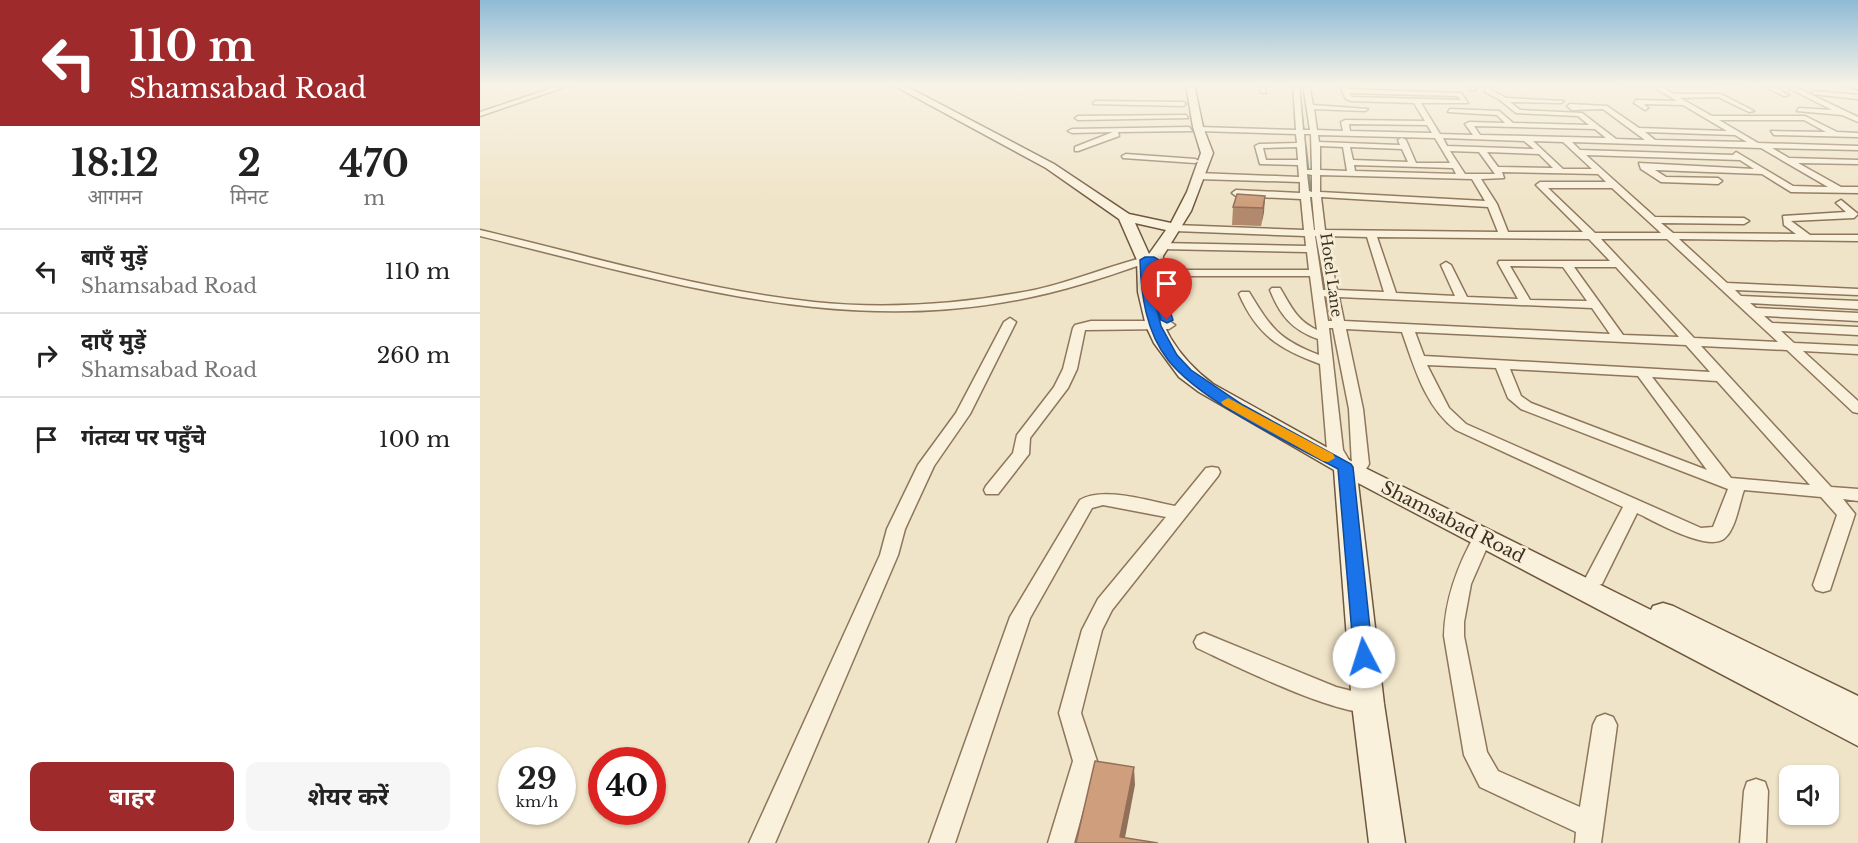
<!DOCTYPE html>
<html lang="hi">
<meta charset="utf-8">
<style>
:root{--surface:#fff;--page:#f6f6f6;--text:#222;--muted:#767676;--line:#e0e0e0;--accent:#9e2a2b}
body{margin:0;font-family:"Libre Baskerville","Noto Sans Devanagari",serif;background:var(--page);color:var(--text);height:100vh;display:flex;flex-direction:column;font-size:22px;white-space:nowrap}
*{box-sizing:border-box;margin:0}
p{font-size:20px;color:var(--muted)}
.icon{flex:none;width:33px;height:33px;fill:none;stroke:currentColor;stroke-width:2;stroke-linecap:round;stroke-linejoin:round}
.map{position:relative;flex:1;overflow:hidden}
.side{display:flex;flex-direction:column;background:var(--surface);width:480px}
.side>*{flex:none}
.banner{background:#9e2a2b;color:#fff;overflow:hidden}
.fabs{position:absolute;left:1299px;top:765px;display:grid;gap:12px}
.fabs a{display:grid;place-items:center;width:60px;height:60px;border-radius:12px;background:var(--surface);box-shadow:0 2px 4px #0004;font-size:30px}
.speed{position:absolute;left:18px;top:747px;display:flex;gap:12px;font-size:30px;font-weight:700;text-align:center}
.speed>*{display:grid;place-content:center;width:78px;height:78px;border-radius:50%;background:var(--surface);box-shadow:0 2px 4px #0004;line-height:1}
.speed small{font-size:15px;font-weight:400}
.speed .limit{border:9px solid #d22;background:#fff;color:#111}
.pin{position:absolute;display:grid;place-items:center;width:51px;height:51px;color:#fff;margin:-62px -26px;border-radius:50% 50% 50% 0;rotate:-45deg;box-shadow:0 0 6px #0007}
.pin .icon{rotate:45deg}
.me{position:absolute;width:66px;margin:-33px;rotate:355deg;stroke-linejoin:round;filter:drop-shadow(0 0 4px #0008)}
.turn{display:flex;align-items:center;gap:21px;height:126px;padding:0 30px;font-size:27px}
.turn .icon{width:78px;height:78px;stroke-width:2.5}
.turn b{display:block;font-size:42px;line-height:51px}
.eta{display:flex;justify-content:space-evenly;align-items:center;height:102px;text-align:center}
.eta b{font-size:36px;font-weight:700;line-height:42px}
.primary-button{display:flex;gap:12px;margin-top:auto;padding:12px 30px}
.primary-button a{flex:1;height:69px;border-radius:12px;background:var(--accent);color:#fff;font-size:24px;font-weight:700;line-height:69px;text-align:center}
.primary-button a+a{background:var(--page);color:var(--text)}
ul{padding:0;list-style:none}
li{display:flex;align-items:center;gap:18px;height:84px;padding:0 30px;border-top:2px solid var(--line)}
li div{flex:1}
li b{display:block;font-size:22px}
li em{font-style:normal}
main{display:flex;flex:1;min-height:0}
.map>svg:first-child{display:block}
</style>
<main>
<section class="side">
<div class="banner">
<div class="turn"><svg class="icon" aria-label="left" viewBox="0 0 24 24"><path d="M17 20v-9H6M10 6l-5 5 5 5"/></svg><div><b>110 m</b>Shamsabad Road</div></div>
</div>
<div class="eta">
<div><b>18:12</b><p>आगमन</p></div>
<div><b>2</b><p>मिनट</p></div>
<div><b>470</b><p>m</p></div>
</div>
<ul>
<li><svg class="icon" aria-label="left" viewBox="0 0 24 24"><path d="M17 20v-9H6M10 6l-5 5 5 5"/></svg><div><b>बाएँ मुड़ें</b><p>Shamsabad Road</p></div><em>110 m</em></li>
<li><svg class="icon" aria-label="right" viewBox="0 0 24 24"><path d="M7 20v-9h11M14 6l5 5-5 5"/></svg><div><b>दाएँ मुड़ें</b><p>Shamsabad Road</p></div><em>260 m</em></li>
<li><svg class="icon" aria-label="arrive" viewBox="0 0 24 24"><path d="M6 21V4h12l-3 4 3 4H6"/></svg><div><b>गंतव्य पर पहुँचे</b></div><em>100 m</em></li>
</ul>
<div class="primary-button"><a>बाहर</a><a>शेयर करें</a></div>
</section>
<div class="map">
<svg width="1378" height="843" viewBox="0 0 1378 843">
<rect width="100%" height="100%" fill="#f0e4c8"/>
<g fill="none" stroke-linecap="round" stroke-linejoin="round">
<!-- stream-far2 -->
<path stroke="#6f938a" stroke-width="1.5" d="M819 84 826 148"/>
<!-- stream-far1 -->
<path stroke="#6f938a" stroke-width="2" d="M826 147 835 229"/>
<!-- stream -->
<path stroke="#6f938a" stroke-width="3" d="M834 227 835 233"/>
<defs>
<path id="street" d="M84 84H94L0 116V112Z
M778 84H784L786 93H782Z
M813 84H819L823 130H830L823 84H829L833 105 888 109 885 111 834 109 837 130 863 131 861 122 865 120 945 121 934 103 871 101 866 99 859 84H865L867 89 981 93 988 103H941L960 134 993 135 985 124 989 122 1025 123 1017 115 968 112 970 109 1019 111 1033 123 1109 125 1098 116 1036 113 1020 100 1005 92 1006 84H1012L1010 90 1027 98 1084 101 1081 103 1030 102 1040 110 1102 113 1136 139 1165 140 1123 109 1092 110 1087 106 1090 104 1127 106 1159 128 1247 131 1203 105 1164 104 1168 108 1165 110 1154 103 1156 100 1197 101 1172 86 1131 84H1277L1180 86 1194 94H1241L1274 111 1269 112 1238 97 1200 98 1232 116H1325L1357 132 1378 133V137L1294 135 1291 131 1346 132 1324 120H1239L1278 143 1378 146V150L1292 148 1309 158 1378 160V164L1318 163 1361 187H1378V193L1311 192 1282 174 1175 170 1186 177 1238 178 1242 181 1238 184 1181 182 1161 169 1159 163 1274 169 1260 160 1106 155 1175 217 1264 218 1269 221 1264 224 1181 223 1193 233 1316 234 1304 225 1303 216 1366 212 1356 203 1361 200 1378 214 1374 218 1311 221 1330 235H1378V241L1199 239 1247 283 1378 289V295L1255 290 1261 296 1378 301V309L1270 303 1276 308 1378 313V321L1284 316 1292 323 1378 327V335L1301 331 1314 343 1378 346V354L1323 351 1378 401V413L1373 412 1307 350 1221 346 1351 487 1378 489V501L1363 499 1375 514 1350 590 1343 592 1336 590 1333 585 1357 515 1341 497 1264 490C1259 504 1256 528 1245 538 1229 553 1174 521 1157 513L1122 584 1115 586 1108 584 1105 579 1143 507 976 430C945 407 934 366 922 332L866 329 883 409 889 464C884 473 880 479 869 476L867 472 859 471 847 450 840 364C799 349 777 335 759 294L761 292H769C791 328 798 339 839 355L838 339C812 330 800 315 790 290L792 288H800C811 306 816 320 837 330L830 276H674L668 273 674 270H829L827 252 680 249 675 246 680 243 826 246 825 236 695 231 690 228 695 225 824 230 821 199 756 196 752 193 756 190 820 193V182L718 179 714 176 718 173 819 177 818 165 780 164 775 146 779 144 817 143 816 134 719 131 715 129 719 127 816 130ZM869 93 977 96 981 100 872 97ZM869 124 947 125 952 133 870 131ZM994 126 1115 129 1126 138 1000 135ZM1165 132 1255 135 1267 142 1175 140ZM824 134H831L832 170H827ZM838 135 955 138 970 163H936L926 140 922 138 918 140 920 145 839 142ZM963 138 1044 141 1054 149 967 146ZM1053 141 1083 142 1112 169H1083ZM1092 142 1281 148 1348 187 1313 186 1256 152 1253 155 1100 150ZM840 146 863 147 867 171 840 170ZM817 147 818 160H786L783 148ZM870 147 922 149 928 162 873 160ZM970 151 999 152 1015 174H985ZM1007 152 1059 154 1073 168 1018 167ZM874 165 973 168 976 174 875 171ZM1022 172 1118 174 1126 182H1060L1056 185 1103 232H1028L1017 204 1001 179 1024 178ZM827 174 832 175V192L829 191ZM840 175 992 179 1005 201 840 192ZM1068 188H1132L1181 233H1115ZM830 197H832L835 230H834ZM841 197 1008 207 1018 232 845 230ZM835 236H836L846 290H843ZM846 236 887 237 904 292 857 290ZM897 237 1109 239 1130 261H1019L1018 263 1038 299 987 297 971 265 966 262 961 265 975 296 916 293ZM1121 239H1187L1298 342 1214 338ZM1030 266 1083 267 1107 301 1050 300ZM1094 267H1136L1199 337 1143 335ZM844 296 847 297 852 321H848ZM859 297 1112 308 1130 334 864 321ZM849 328H853L869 409 872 465 863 450ZM935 332 1206 345 1230 372 944 356ZM947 365 1016 368 1028 398 1041 409 1248 489 1233 527 1221 528 986 424 969 408ZM1030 369 1158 376 1227 470 1051 403 1041 396ZM1172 377 1237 381 1330 485 1251 478Z
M988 84H994L995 90H991Z
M1279 84H1288L1309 95 1304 96Z
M1301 84H1309L1378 117V122L1362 115 1317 111 1319 108 1352 110Z
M1361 84 1378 85V89L1362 85Z
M1334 91 1378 95V99L1332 94Z
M615 101 703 102 706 104 703 106 613 104Z
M706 115 708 118 598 120 595 118 598 116Z
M709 127 712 131 638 132 639 136 598 151H595V147L633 132 592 133 588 131 592 129Z
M646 154 715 159 719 161 715 163 643 158 642 156Z
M0 230C110 256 221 290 334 302 401 309 471 305 538 293 582 286 622 268 665 257H674L679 260C674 264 669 262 663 264 642 271 623 278 602 284 390 348 206 286 0 236Z
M530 318 536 322 490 414 454 466 425 529 418 555 295 843H269L400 555 407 529 438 465 476 413 524 322Z
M611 321H689L695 325 689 329 605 330 597 369 588 388 550 438 549 454 518 494H506L504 490 506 486 533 453 537 435 574 387 583 369 593 328 595 325Z
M732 467 738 468 740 472 738 476 632 610 622 630 601 713 617 761 594 843H568L593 761 579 713 602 630 618 599 686 517 623 505 612 508 550 618 475 843H449L530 617 600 500C623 486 669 501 695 506L726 468Z
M1003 529 1009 531 1012 536 991 584 984 622V636L1007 752 1018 771 1100 807 1113 725 1117 717 1125 714 1133 717 1137 725 1121 843H1095L1096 832 1000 787 984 755 964 636C965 598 978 564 997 531Z
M724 633 856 687 896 697 899 704 896 711C867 722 750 663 717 648L714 642 717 636Z
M1276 779 1285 782 1288 791 1286 843H1260L1264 791 1267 782Z"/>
<path id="secondary" d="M411 84H422L574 164 649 214 691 223 707 192 721 153 713 127 706 84H714L723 127 733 153 711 211 683 256 682 278 674 283C676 325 700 359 733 384L873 462 1171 610 1173 606 1183 603 1193 606 1378 696V746L878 483 904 704 925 843H889L872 704 854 470 719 392 699 377 674 343 666 326 658 292 657 260 639 219 566 168ZM655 223 686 230 669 254Z"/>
</defs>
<!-- street casing -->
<use href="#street" stroke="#8d765c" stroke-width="3"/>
<!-- secondary casing -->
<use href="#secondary" stroke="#6f573f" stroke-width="3"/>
<!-- street -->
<use href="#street" fill="#faf1dc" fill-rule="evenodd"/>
<!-- secondary -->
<use href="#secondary" fill="#faf1dc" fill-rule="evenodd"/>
</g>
<!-- wall -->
<path fill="#b2896c" d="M785 196 781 226 752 225 753 207Z"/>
<!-- shaded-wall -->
<path fill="#916f58" d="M785 196 784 213 781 226 783 208Z
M654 767 655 785 644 843 640 837Z"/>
<!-- building -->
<path fill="#cf9f7d" stroke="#916f58" stroke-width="1.5" d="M757 194 785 196 783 208 753 207Z
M615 761 654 767 640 837 678 843H596Z"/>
<!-- sky -->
<linearGradient id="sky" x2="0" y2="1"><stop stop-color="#8fbad6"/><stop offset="0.42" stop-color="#f8f3e6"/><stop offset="1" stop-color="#f8f3e6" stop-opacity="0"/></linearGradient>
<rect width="1378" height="202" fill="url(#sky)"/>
<!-- route -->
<path fill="#1a73e8" stroke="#114b97" stroke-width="1.5" d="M665 257H674L679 260 680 279 693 320 687 323 681 320 671 286 681 326 697 355 711 370 763 405 871 464 873 467 893 657 890 663 884 665 877 663 874 657 858 469C810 443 721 402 688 360 666 332 661 295 660 260Z"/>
<!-- slow -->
<path fill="#f59e0b" d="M748 398 853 454 855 458 848 462 843 461 743 405 741 402Z"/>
<g text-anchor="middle" stroke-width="5" stroke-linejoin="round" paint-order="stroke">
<!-- far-street labels -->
<g font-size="15" fill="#3d2e20" stroke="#f7eed8">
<text transform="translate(851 275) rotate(82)" y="5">Hotel Lane</text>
</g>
<!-- street labels -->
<g font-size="18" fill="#3d2e20" stroke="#f7eed8">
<text transform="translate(973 522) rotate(27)" y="6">Shamsabad Road</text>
</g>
</g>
</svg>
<div class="fabs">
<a><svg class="icon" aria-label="sound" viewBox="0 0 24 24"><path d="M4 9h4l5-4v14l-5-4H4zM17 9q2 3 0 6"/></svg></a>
</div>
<div class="speed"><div>29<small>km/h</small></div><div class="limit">40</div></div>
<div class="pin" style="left:687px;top:320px;background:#d93025"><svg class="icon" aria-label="arrive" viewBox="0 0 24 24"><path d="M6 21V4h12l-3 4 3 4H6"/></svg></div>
<svg class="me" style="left:884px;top:657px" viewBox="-20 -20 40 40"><circle r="19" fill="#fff"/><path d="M0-13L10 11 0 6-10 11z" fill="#1a73e8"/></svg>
</div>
</main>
